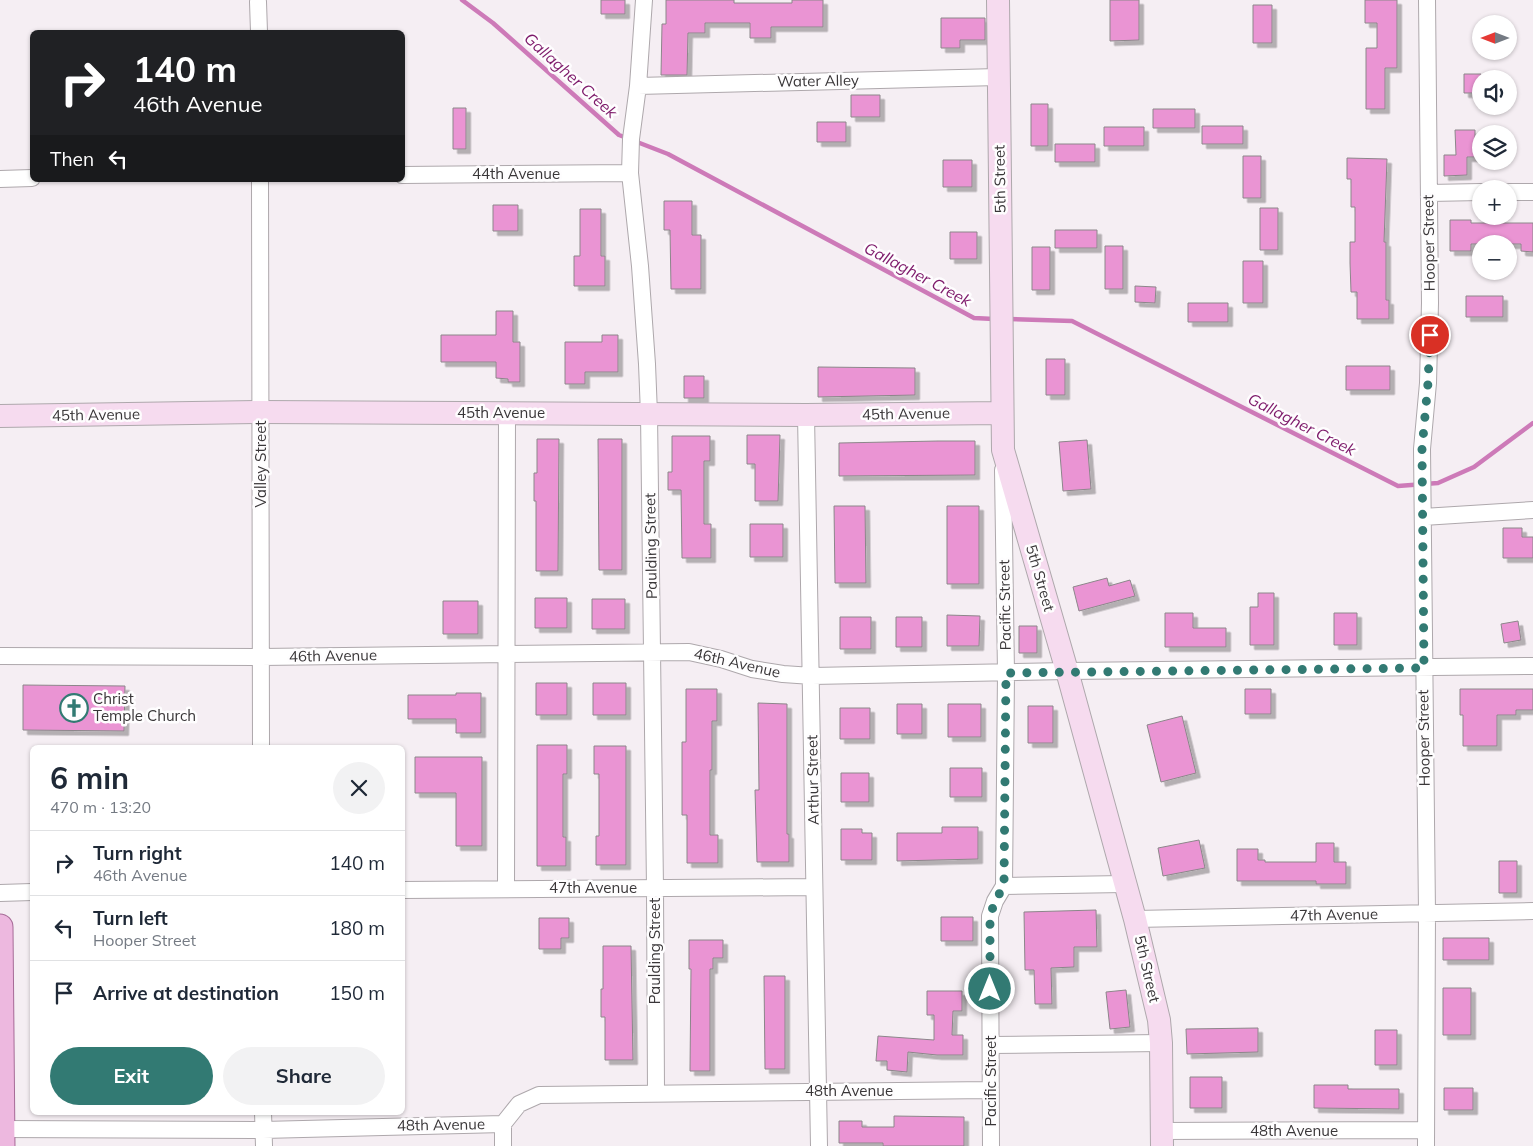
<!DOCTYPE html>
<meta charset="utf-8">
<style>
:root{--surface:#fff;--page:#f2f2f3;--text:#1f2937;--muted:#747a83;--line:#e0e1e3;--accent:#327a73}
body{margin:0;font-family:Mulish,sans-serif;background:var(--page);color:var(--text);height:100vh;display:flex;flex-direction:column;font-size:19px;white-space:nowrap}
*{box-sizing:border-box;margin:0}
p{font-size:16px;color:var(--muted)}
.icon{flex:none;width:28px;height:28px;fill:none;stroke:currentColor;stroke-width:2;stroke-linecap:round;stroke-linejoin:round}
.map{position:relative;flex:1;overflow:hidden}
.details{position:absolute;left:30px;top:745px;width:375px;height:370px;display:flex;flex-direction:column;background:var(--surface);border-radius:8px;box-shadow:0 1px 4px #0004}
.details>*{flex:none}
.hud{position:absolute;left:30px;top:30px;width:375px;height:152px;border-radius:8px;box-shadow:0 1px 4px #0004;background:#202124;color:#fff;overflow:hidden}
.needle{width:32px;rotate:270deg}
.tools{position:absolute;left:1472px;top:15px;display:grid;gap:10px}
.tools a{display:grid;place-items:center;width:45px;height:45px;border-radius:50%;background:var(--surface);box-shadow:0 1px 4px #0004;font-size:25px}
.pin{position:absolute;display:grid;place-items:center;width:42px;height:42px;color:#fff;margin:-21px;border:2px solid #fff;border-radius:50%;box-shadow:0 1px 5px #0007}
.me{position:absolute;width:55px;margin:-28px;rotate:0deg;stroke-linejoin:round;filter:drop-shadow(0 0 4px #0008)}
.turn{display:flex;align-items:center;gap:18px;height:105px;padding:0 20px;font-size:22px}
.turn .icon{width:65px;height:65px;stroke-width:2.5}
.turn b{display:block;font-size:35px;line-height:42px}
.then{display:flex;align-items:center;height:48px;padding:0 20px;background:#0003;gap:10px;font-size:19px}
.round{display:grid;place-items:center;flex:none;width:52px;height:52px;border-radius:26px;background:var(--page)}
.headline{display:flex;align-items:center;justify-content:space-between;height:85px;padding:0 20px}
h1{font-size:30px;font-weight:700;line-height:38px}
.button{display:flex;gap:10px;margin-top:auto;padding:10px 20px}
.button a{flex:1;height:58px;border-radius:30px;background:var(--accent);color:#fff;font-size:20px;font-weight:700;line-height:58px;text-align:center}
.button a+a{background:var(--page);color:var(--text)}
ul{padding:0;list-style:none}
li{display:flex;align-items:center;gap:15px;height:65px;padding:0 20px;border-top:1px solid var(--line)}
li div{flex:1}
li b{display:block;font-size:19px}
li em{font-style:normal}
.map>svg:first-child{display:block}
</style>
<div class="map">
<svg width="1533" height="1146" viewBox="0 0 1533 1146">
<defs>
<filter id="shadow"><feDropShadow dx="4.5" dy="4.5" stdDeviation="0" flood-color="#0004"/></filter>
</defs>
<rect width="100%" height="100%" fill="#f5eef3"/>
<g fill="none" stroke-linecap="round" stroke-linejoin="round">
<!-- stream -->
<path stroke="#cd7ab8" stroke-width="4.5" d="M462 0 493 23 619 135 668 154 974 318 994 319
M1007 319 1072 321 1398 486 1438 483 1474 467 1533 423"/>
</g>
<!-- building -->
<path fill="#ea94d3" stroke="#8c868a" filter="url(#shadow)" d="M601 0H625V14H601Z
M666 0H734V3H792V0H823V27H771V38H750V23H705V33H688L687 75H661L662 24H666Z
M1110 0H1139V40L1110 41Z
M1365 0H1397V68H1385V109H1366V48H1377V23H1365Z
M1253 5H1272V43H1253Z
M941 18H985V40H960V48H941Z
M1464 74H1481V93H1464Z
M851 95H880V117H851Z
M1031 104H1048V146H1031Z
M453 108H466V149H453Z
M1153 109H1195V128H1153Z
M817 122H846V142H817Z
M1202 126H1243V144H1202Z
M1104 127H1144V146H1104Z
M1455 130H1475V144H1481V157H1467V175L1444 176V155H1456Z
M1055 144H1095V162H1055Z
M1243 156H1261V198H1243Z
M1347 158 1387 159 1384 242H1386V300H1389V319H1357V292H1351L1350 263V242H1355V207H1351V179H1347Z
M943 160H972V187H943Z
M664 201H692V235H701V289H671L670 230H664Z
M493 205H518V231H493Z
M1260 208H1278V250H1260Z
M580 209H601V256H605V286H574V256H580Z
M1450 220H1471V223H1533V252L1521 251V244H1471V251H1450Z
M1055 230H1097V248H1055Z
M950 232H977V259H950Z
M1105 246H1123V289H1105Z
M1032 247H1050V290H1032Z
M1243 261H1263V303H1243Z
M1135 286 1156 287 1155 303 1135 302Z
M1466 296H1503V317H1466Z
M1188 303H1228V322H1188Z
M496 311H513V342H520V382H508V379L496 378V362H441V335H496Z
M602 335H618V372H585V384H565V342H602Z
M1046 359H1065V395H1046Z
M1346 366H1390V390H1346Z
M818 367 915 368V395L818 397Z
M684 376H704V398H684Z
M747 435H780L778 501H755V464H747Z
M672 436H710V461H704V524H711V558H682L681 490H668V472H672Z
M537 439H559L558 571H536V501H534V473H537Z
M598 439H622V570H599Z
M1087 440 1091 489 1063 491 1059 442Z
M938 441H975V475L839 476V443Z
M834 506H865L866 583H835Z
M947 506H979V584H947Z
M750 524H783V557H750Z
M1503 528H1522V537H1533V558H1503Z
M1107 578 1109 586 1130 580 1135 596 1079 611 1073 587Z
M1258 593H1274V645H1250V607H1258Z
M535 598H567V628H535Z
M592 599H625V629H592Z
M443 601H478V634H443Z
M1165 613H1193V628H1226V647H1165Z
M1334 613H1357V645H1334Z
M947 615 980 616 979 646H947Z
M840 617H871V649H840Z
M896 617H922V647H896Z
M1518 621 1521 640 1504 643 1501 624Z
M1019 626H1037V653H1019Z
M536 683H567V715H536Z
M593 683H626V715H593Z
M23 685 125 686 124 731 23 730Z
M686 689H717V721H712V770H710V835H718V863H687V815H682V742H686Z
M1245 689H1271V714H1245Z
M1460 689H1533V710H1516V715H1497V746H1463V715H1460Z
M456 693H481V733H456V719H408V695H456Z
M758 703 787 704V834H789V862H757L755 790H759Z
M897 704H922V734H897Z
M948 704H981V737H948Z
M1028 706H1053V743H1028Z
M840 708H870V739H840Z
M1182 716 1196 773 1161 782 1147 725Z
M537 745H567V774H563V837H566V866H537Z
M594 746H626V865H596V836H599V774H594Z
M415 757H482V846H456V793H415Z
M950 768H982V797H950Z
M841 773H869V802H841Z
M942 827H978V859L897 861V833H942Z
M841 829H862V833H872V860H841Z
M1199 840 1205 868 1163 876 1158 848Z
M1316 843H1334V862H1346V884H1316V881H1237V849H1258V860H1265V862H1316Z
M1499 861H1517V893H1499Z
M1096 910 1097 947H1074V967L1051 968 1052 1004H1035L1034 970H1025L1024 912Z
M941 917H973V941H941Z
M539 918H569V938H561V949H539Z
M1443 938H1489V960H1443Z
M689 940H723V958H713V969H710V1071H690L691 969H689Z
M603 946H631L633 1060H605V1017H601V989H603Z
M764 976H785V1069H765Z
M1443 988H1471V1035H1443Z
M1126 990 1130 1027 1110 1029 1106 992Z
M927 991H962V1011H953L952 1035H963V1055H937L908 1052 907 1072 887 1070V1061H876L878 1036 934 1040V1015H927Z
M1258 1028V1052L1187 1054 1186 1029Z
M1375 1030H1397V1065H1375Z
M1190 1077H1222V1108H1190Z
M1314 1085H1348V1089H1399V1109L1314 1108Z
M1444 1088H1473V1110H1444Z
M894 1116 964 1117V1146H883V1143H839V1121H862V1127H894Z"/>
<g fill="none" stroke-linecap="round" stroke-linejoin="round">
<defs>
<path id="street" d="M644 0 638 86 631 139 630 173 640 266 647 364 649 414 655 888 656 1093
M258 2 259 32
M638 86 998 77
M402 175 630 173
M0 179 32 178
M260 180 261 748
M1509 192H1533
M1429 193 1481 192
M806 415 819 1146
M1423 517 1533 510
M0 656 261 657 689 652 721 659 752 669 783 674 812 676 1067 671 1533 666
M1004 886 1124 884
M506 889 507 413
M402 890 814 887
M0 893 32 892
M1135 919 1533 911
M991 1045 1161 1043
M263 1112 264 1146
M503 1124V1146
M0 1129 263 1130 503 1124 519 1104 539 1095 990 1090
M1162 1131 1426 1130
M991 1146 990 916 995 901 1004 886 1006 673 1003 470
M1426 1146 1427 913 1422 449 1428 383 1430 303 1427 0"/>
<path id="secondary" d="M998 0 1003 450 1067 671 1135 919 1159 1020 1161 1043 1162 1146
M0 416 261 412 806 415 1002 413"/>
<path id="primary" d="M0 927 2 1146"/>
</defs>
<!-- street casing -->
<use href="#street" stroke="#aea8ac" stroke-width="18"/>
<!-- secondary casing -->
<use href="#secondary" stroke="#aea8ac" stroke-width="24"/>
<!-- primary casing -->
<use href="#primary" stroke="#a66b97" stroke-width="27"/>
<!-- street -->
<use href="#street" stroke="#fff" stroke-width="16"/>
<!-- secondary -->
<use href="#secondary" stroke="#f6dbef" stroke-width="22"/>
<!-- primary -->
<use href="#primary" stroke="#edb8df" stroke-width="25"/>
</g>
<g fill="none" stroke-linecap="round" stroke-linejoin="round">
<!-- route -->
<path stroke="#327a73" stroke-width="9" stroke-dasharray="0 16.2" d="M990 989V916L995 901 1004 886 1006 673 1424 668 1422 449 1428 383 1430 335"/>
</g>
<!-- icons -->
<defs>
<symbol id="church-ring" viewBox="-11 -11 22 22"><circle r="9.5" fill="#fefdfe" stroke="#327a73" stroke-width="1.5"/><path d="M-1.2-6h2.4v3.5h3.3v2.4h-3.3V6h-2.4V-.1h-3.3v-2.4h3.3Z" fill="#327a73"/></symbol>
</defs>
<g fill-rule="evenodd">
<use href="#church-ring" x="58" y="692" width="32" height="32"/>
</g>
<g text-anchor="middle" stroke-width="5" stroke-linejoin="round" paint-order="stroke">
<!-- street labels -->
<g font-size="15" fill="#393638" stroke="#fefdfe">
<text transform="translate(818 81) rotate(-1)" y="5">Water Alley</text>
<text x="516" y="179">44th Avenue</text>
<text transform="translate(1000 179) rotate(-91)" y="5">5th Street</text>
<text transform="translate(1429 243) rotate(-91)" y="5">Hooper Street</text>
<text x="501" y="418">45th Avenue</text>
<text transform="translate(906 414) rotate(-1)" y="5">45th Avenue</text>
<text transform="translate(96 415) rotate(-1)" y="5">45th Avenue</text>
<text transform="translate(261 464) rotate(-90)" y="5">Valley Street</text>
<text transform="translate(651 546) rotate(-91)" y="5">Paulding Street</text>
<text transform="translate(1040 578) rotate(74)" y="5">5th Street</text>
<text transform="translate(1005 605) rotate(-91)" y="5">Pacific Street</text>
<text transform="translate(333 656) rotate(-1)" y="5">46th Avenue</text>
<text transform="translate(737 663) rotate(13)" y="5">46th Avenue</text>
<text transform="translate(1424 738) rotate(-91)" y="5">Hooper Street</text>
<text transform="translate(813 780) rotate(-91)" y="5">Arthur Street</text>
<text x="593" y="893">47th Avenue</text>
<text transform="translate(1334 915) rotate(-1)" y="5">47th Avenue</text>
<text transform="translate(655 951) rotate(-90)" y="5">Paulding Street</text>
<text transform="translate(1147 969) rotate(77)" y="5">5th Street</text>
<text transform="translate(991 1081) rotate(-90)" y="5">Pacific Street</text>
<text x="849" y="1096">48th Avenue</text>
<text transform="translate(441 1125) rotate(-1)" y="5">48th Avenue</text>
<text x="1294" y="1136">48th Avenue</text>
</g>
<!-- poi labels -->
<g font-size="15" fill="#393638" stroke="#fefdfe" text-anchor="start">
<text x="93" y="704">Christ<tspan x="93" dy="17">Temple Church</tspan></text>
</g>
<!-- water labels -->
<g font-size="16" font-style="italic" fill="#7d196a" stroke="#fefdfe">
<text transform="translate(571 75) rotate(42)" y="6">Gallagher Creek</text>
<text transform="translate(918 274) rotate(28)" y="6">Gallagher Creek</text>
<text transform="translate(1302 424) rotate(27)" y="6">Gallagher Creek</text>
</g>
</g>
</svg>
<div class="tools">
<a><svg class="needle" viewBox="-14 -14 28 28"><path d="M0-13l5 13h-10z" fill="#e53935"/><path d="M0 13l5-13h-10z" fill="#747a83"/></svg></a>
<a><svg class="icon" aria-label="sound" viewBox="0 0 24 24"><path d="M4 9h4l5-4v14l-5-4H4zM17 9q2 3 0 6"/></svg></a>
<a><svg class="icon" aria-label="layers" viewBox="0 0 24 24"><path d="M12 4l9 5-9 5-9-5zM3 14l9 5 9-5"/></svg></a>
<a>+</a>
<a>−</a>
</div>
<div class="pin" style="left:1430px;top:335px;background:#d93025"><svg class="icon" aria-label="arrive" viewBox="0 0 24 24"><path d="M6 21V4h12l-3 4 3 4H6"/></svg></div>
<svg class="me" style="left:990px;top:989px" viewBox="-20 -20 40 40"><circle r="17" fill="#327a73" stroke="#fff" stroke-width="3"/><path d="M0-11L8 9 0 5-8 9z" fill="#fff"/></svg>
<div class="hud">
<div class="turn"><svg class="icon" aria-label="right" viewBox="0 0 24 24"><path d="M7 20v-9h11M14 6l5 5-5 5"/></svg><div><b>140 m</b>46th Avenue</div></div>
<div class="then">Then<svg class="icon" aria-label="left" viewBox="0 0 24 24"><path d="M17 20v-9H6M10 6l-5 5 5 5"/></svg></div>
</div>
<section class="details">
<div class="headline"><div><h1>6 min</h1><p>470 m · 13:20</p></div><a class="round"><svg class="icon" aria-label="close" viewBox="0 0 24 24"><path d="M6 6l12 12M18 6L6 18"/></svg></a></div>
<ul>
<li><svg class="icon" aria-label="right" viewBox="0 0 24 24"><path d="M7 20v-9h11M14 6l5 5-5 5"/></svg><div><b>Turn right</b><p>46th Avenue</p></div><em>140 m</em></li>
<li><svg class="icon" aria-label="left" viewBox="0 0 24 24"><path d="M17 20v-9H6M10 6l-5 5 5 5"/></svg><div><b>Turn left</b><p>Hooper Street</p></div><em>180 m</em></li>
<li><svg class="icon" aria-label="arrive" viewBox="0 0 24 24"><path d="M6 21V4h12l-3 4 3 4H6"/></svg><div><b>Arrive at destination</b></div><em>150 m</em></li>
</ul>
<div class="button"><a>Exit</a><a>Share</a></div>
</section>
</div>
